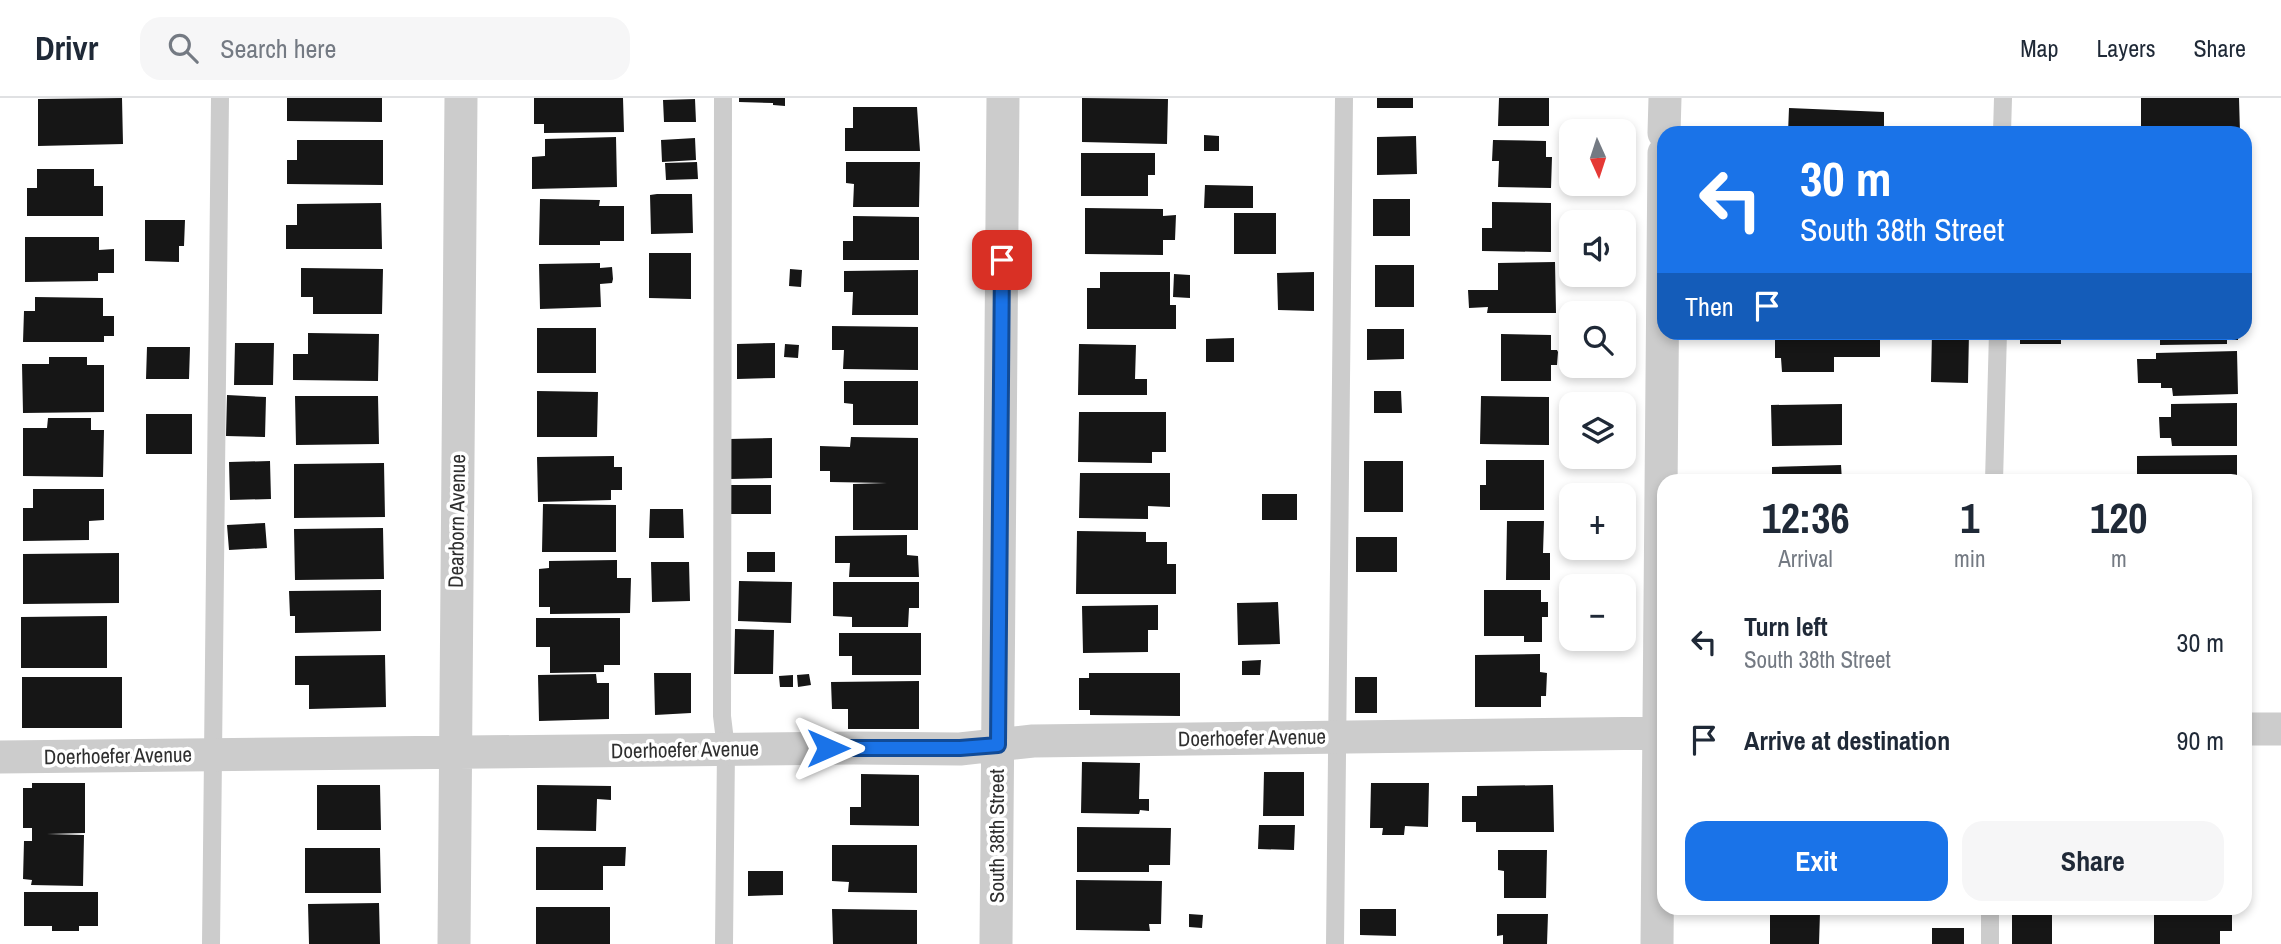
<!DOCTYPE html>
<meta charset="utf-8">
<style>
:root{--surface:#fff;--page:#f6f6f7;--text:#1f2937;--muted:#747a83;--line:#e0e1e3;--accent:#1a73e8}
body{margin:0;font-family:"Archivo Narrow",sans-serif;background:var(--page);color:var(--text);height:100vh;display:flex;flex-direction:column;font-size:26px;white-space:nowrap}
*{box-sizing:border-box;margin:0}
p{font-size:23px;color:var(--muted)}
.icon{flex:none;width:38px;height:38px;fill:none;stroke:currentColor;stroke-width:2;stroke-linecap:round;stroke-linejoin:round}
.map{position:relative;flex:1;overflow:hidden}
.details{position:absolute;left:1657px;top:376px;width:595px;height:441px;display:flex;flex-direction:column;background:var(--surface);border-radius:21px;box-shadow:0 4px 10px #0003}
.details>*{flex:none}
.top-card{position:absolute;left:1657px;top:28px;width:595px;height:214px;border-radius:21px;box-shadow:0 4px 10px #0003;background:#1a73e8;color:#fff;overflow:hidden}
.needle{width:46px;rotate:177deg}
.fabs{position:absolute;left:1559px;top:21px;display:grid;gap:14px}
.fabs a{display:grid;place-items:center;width:77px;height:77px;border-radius:14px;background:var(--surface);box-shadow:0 4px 10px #0003;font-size:35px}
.pin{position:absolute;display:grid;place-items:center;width:60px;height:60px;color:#fff;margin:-30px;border-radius:14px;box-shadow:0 4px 10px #0006}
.me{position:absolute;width:77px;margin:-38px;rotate:90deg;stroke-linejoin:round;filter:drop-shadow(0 0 5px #0008)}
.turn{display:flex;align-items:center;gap:24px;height:147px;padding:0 28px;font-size:32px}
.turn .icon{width:91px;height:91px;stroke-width:2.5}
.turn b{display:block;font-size:49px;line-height:60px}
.then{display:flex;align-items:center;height:66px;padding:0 28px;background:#0003;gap:14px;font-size:26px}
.eta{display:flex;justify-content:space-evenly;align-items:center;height:119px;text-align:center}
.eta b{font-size:42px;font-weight:700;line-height:49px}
.action{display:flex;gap:14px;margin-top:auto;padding:14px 28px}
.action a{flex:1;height:80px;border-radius:21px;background:var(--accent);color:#fff;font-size:28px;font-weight:700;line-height:80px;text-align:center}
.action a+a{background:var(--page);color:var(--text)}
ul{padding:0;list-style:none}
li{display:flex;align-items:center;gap:21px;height:98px;padding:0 28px}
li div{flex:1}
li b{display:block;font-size:26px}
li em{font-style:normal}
header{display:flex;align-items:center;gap:42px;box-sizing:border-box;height:98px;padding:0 35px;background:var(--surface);border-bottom:2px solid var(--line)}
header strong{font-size:33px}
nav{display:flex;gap:38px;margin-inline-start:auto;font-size:24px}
.search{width:490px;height:63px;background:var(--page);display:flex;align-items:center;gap:18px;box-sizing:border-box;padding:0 24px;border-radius:21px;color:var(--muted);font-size:26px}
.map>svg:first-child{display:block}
</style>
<header>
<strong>Drivr</strong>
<div class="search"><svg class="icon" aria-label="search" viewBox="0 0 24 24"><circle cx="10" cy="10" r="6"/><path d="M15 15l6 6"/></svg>Search here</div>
<nav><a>Map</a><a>Layers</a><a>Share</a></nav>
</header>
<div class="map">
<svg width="2281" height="846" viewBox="0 0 2281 846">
<rect width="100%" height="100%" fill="#fff"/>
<!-- building -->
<path fill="#161616" d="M122 0 123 46 38 48V1Z
M287 0H382V24L287 23Z
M534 0H623L624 34 544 35V26H534Z
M739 0H785V8L773 7V5L739 4Z
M1082 0 1168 1 1167 46 1082 44Z
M1377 0H1413V10H1377Z
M1499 0H1549V28H1498Z
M2141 0H2239L2240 35H2141Z
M695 1 696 24H664L663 2Z
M853 9H917L920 53H845V30H853Z
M1789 10 1884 14V35H1788Z
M1204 37 1219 38V53H1204Z
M1416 38 1417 76 1377 77V39Z
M616 39 617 89 532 91V59L545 58V41Z
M695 40 696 62 662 64 661 42Z
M297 42H383V87L287 86V62H297Z
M1493 42 1546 43V59H1552L1551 90 1498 89 1499 63H1492Z
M1081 55H1155V77H1148V98H1081Z
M697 64 698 81 666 82 665 65Z
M846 64H920L919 109H853L854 86 846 85Z
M37 71H94V88H103V118H27V90H37Z
M1205 87 1253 88V110H1204Z
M657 96H692L693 135 651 136 650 97Z
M540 101 600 102 599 108H624V143H600V147H539Z
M1373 101H1410V138H1373Z
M1492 104 1551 105V154L1482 153V130H1492Z
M381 105 382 151H286V127H297V106Z
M1085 110 1163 111V118L1176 117 1175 142H1163V157L1085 156Z
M1234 115H1276V156H1234Z
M853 118 919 119V162H843V143H853Z
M145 122H185L184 148H179V164L145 163Z
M25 139H99V152L114 151V175H98V183L25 184Z
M649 155H691V201L649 200Z
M1555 164 1556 215H1487L1488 209 1469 210 1468 192H1498V165Z
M600 165V170L612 169 613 181 612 185 600 186 601 209 540 211 539 166Z
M1375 167H1414V209H1375Z
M301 170 383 171 382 216H313V199H301Z
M790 171 802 172 801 189 789 188Z
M918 172V217H852L853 194H844V173Z
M1100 174H1170V207H1176V231H1087V190H1100Z
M1314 174V213L1278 212 1277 175Z
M1174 176 1190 177V200L1173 199Z
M35 199 103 200V218H114V238H104V244H23L24 213H35Z
M832 228 918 229V272L843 271 844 252H832Z
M537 230H596V275H537Z
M1367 231H1404V261L1367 262Z
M1775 234H1880V259H1834V274H1782L1781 260H1775Z
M1932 234H1969L1968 285 1931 284Z
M2020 234H2061V246H2020Z
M2160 234H2238V242H2227V246L2160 247Z
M308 235 379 236 378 283 293 282V256H308Z
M1501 236 1551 237V252H1557L1558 254 1557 267H1551V283H1501Z
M1234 240V264H1206V241Z
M235 245H274L273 287H234Z
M775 245V280L737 281V246Z
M785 246 799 247 798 260 784 259Z
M1079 246 1136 247 1135 281H1147V297H1078Z
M147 249H190L189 281H146Z
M2237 253 2238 296 2173 298 2172 290H2161V285H2138L2137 261H2156V255Z
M49 259H87V267H104V314L23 315 22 266H49Z
M844 283H918V327H853V306L844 305Z
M537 293 598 294 597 339H537Z
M1374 293H1401L1402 315H1374Z
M227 297 266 299 265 339 226 338Z
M295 298H378L379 346 296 347Z
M1481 298 1549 299V347L1480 346Z
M2237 305V348H2172L2171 340H2160L2159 319H2171V306Z
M1842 306V347L1772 348 1771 307Z
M1079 314H1166V354H1152V365L1078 364Z
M146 316H192V356H146Z
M48 320H91V332H104L103 379 23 378V330H47Z
M851 339 918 340V432H853V386L887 385 830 384V373H820V348L850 349Z
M772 340V380L729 381V341Z
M2237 357V383H2137V358Z
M614 358V369H622V392H611V402L538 404 537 359Z
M1486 362H1544V412H1480V387H1486Z
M270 363 271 401 230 402 229 364Z
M1364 363H1403V414H1364Z
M384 365 385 419 294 420V366Z
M1841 367 1842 383H1772V369Z
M1080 375H1170V409L1148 408V421L1079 420Z
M730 387H771V416H730Z
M33 391H104V422L89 423V442L23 443V410H33Z
M1262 396H1297V422H1262Z
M543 406 616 407V454H542Z
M650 411H683L684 440H649Z
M1507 423H1544L1543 455H1550V482H1506Z
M265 425 267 450 229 452 227 427Z
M383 430 384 481 295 482 294 431Z
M1077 433 1146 434V444H1167V466H1176V496H1076Z
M907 437V457L918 458 919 479H849L850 465H835V438Z
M1356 439H1397V474H1356Z
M747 454H775V474H747Z
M119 455V505L23 506V456Z
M617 462V480H631L630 515 550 516V509H539V471L549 470V463Z
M651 464H689L690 503 652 504Z
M739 483 792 484 791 525 738 523Z
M833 484H919V510H909L908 529H852V519L833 518Z
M381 492V533L295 535V518H290L289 493Z
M1484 492H1541V504H1548V519H1542V544H1524V538H1484Z
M1278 504 1280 546 1238 547 1237 505Z
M1158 507V532H1148V554L1083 555 1082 508Z
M107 518V570H21V519Z
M536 520H620V567H604V574L550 575V549H536Z
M735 531 774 532 773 576H734Z
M839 535H921V577H852V558H839Z
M1540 556V574L1547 575 1546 598H1541V609H1475V557Z
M385 557 386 609 309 611V587H295V558Z
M1261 562 1260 577H1242V563Z
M654 575H691V615L655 617Z
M1089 575H1180V618L1090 617V612H1079V580H1089Z
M596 576 597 585H609V621L539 623 538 577Z
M809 576 811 587 798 589 797 577Z
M793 577V589H780L779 578Z
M22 579H122V630H22Z
M1355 579H1377V615H1355Z
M919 583V631H848V611H832L831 584Z
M1082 664 1140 665 1139 701H1149V713L1140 712 1139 716 1081 715Z
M1264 674H1304V718H1263Z
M861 676 919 677V728L850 727V709H861Z
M32 685H85V735L47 736 84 737 83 788 31 787 32 782 23 781 24 743H32V730H23V690H32Z
M1371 685H1429L1428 729 1405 728 1404 737H1382L1383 730H1370Z
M317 687H380L381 732H317Z
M537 687 611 688V702L597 701 596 733 537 732Z
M1553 687 1554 734H1476V724H1462V698H1477V688Z
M1259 727H1295L1294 752 1258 751Z
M1077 729 1171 730 1170 767H1149V774H1077Z
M832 747H917V795L848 794 849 784 832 783Z
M536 749H626L625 768H603V792H536Z
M305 750H380L381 795H305Z
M1498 752H1547L1546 800H1504V773L1498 772Z
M748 773H783V797L748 798Z
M1076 782 1162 783 1161 826H1149L1150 833 1076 832Z
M24 794H98V828H79V833H52V828H24Z
M379 805 380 846H309L308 806Z
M536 809H610V846H536Z
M2154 810H2232V833H2220V846H2154Z
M832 811 917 812V846H833Z
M1360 811H1396V838L1360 837Z
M1770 813 1820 814 1819 846H1770Z
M2012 814H2052V846H2012Z
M1189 816 1203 817 1202 830 1189 829Z
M1497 816H1548L1547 846H1503V837L1497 838Z
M1932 830H1964V846H1932Z"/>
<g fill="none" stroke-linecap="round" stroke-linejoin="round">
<!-- service -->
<path stroke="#ccc" stroke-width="18" d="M723 0 722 618 726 651 724 846
M2002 35 2003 0
M1994 383 1998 234
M1990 810V846
M211 846 220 0
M1335 846 1344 0"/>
<!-- minor -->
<path stroke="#ccc" stroke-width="33" d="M1664 35 1665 0
M2245 631H2281
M0 659 854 650 960 651 1033 643 1664 635
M454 846 461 0
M996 846 1003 0
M1657 846 1664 55"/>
</g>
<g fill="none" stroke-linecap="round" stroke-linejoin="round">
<defs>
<path id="route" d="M828 650H960L998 647 1002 162"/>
</defs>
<!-- route casing -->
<use href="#route" stroke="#114b97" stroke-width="18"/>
<!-- route -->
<use href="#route" stroke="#1a73e8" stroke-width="12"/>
</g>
<g text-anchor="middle" stroke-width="7" stroke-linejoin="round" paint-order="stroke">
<!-- street labels -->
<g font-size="21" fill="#2f2f2f" stroke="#fff">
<text transform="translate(457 423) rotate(-89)" y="7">Dearborn Avenue</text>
<text transform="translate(1252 640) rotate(-1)" y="7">Doerhoefer Avenue</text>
<text transform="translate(685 652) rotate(-1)" y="7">Doerhoefer Avenue</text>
<text transform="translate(118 658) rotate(-1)" y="7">Doerhoefer Avenue</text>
<text transform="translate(997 738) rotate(-90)" y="7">South 38th Street</text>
</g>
</g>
</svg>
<div class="fabs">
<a><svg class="needle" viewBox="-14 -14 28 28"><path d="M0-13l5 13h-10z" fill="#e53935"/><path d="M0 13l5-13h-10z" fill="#747a83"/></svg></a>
<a><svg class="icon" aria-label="sound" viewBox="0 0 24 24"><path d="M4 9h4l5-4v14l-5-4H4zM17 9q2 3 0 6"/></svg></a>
<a><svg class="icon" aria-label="search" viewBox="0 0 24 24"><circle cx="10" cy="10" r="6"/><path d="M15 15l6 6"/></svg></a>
<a><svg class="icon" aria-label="layers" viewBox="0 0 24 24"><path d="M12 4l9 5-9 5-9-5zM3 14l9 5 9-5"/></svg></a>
<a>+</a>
<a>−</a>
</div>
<div class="pin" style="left:1002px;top:162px;background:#d93025"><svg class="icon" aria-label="arrive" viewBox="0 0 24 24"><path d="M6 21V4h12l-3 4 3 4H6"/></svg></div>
<svg class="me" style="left:828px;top:650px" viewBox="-20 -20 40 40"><path d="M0-17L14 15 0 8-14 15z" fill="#1a73e8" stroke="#fff" stroke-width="4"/></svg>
<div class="top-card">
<div class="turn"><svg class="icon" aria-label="left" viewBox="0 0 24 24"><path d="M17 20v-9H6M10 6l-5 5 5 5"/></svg><div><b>30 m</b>South 38th Street</div></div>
<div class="then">Then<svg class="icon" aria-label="arrive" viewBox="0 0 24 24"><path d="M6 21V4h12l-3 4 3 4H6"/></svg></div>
</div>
<section class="details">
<div class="eta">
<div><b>12:36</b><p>Arrival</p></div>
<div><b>1</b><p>min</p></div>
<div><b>120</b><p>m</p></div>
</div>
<ul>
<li><svg class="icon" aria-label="left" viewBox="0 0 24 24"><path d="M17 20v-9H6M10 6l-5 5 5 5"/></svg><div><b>Turn left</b><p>South 38th Street</p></div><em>30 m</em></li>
<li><svg class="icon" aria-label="arrive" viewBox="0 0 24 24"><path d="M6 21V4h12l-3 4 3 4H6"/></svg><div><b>Arrive at destination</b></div><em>90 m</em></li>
</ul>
<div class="action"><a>Exit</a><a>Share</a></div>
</section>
</div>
